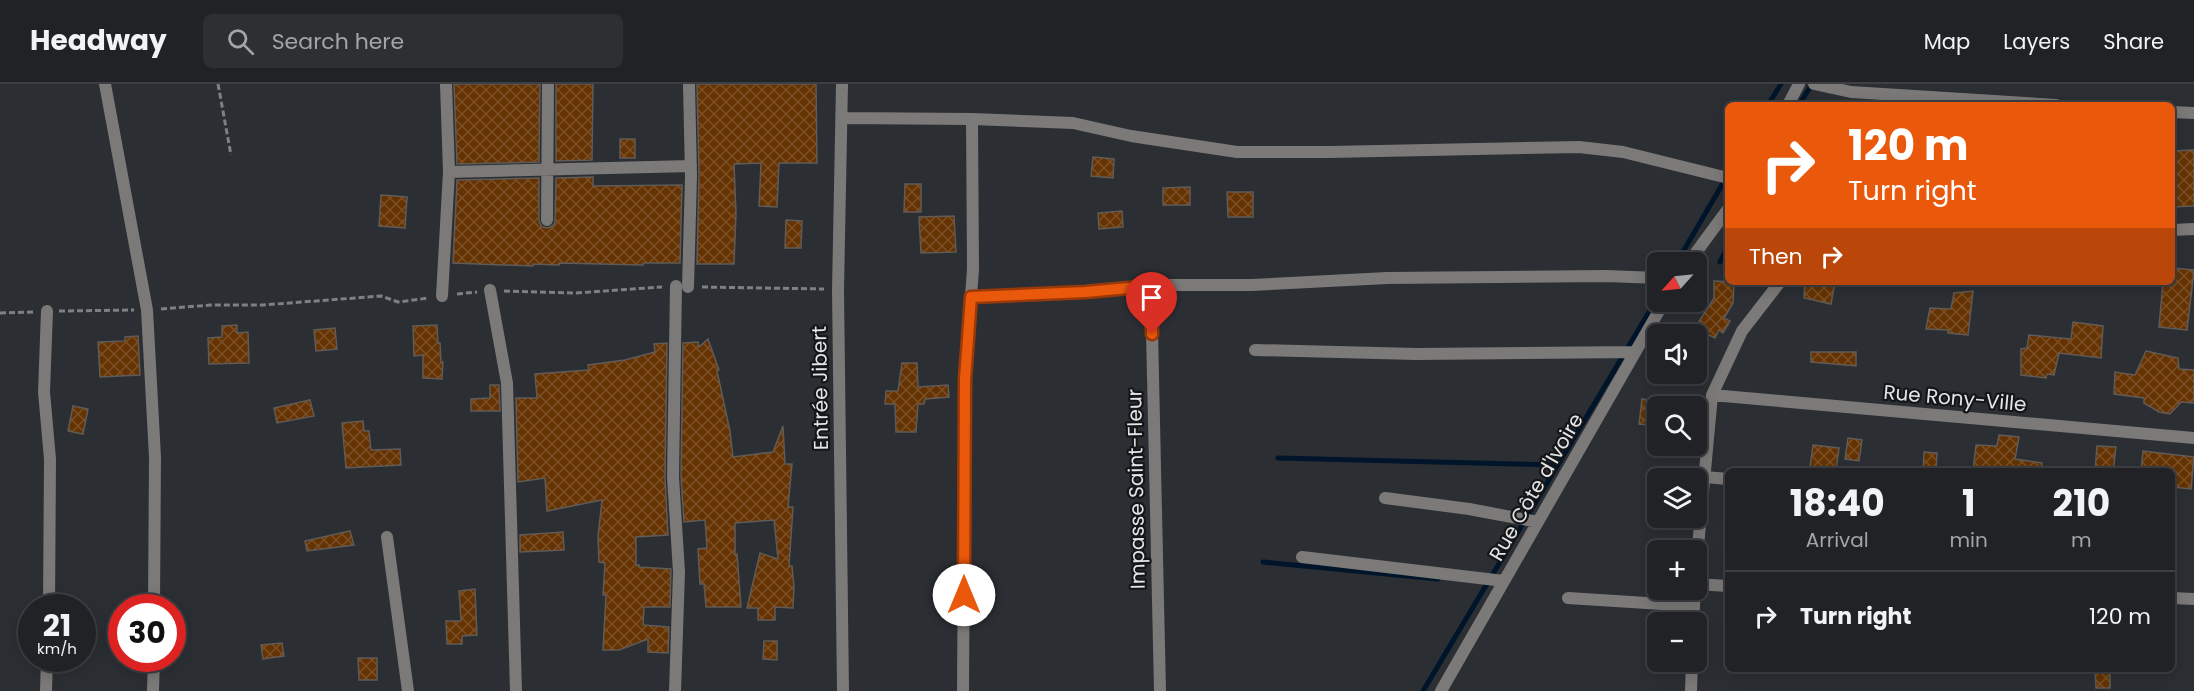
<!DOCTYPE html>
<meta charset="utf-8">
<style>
:root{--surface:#202226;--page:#2d2f32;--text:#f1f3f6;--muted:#a2a4a7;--line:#3d3f43}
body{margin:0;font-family:Poppins,sans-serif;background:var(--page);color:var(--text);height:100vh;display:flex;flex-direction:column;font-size:22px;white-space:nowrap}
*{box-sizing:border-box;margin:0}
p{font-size:20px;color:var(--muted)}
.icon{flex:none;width:33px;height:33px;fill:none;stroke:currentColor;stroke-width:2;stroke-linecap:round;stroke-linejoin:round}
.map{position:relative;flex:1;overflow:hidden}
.panel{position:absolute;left:1725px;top:384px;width:450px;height:204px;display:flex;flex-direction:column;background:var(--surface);border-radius:9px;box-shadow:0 3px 15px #0003,0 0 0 2px var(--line)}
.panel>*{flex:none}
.top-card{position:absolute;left:1725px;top:18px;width:450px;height:183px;border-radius:9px;box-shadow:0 3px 15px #0003,0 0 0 2px var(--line);background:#ea580c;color:#fff;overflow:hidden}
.needle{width:39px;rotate:243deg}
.controls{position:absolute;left:1647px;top:168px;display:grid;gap:12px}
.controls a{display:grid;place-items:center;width:60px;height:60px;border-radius:9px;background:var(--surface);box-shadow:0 3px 15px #0003,0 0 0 2px var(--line);font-size:30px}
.speed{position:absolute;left:18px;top:510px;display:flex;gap:12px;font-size:30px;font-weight:700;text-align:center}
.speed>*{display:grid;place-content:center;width:78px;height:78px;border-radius:50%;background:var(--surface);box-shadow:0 3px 15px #0003,0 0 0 2px var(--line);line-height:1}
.speed small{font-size:15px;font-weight:400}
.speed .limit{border:9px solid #d22;background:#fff;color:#111}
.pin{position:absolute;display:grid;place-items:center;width:51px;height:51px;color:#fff;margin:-62px -26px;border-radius:50% 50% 50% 0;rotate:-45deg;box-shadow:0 0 6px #0007}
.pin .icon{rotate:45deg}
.me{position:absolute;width:66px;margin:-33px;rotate:0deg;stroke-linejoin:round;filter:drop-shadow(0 0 4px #0008)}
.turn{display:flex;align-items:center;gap:21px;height:126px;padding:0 24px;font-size:27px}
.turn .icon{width:78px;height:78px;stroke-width:2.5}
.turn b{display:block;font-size:42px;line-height:51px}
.then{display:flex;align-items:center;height:57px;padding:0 24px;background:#0003;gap:12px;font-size:22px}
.eta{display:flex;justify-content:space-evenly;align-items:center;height:102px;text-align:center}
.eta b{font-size:36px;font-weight:700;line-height:42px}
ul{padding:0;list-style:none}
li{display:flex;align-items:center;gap:18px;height:90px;padding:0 24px;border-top:2px solid var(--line)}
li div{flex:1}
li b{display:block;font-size:22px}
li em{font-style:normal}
header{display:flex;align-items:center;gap:36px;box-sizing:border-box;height:84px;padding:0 30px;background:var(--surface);border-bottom:2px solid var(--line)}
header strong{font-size:28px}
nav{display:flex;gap:33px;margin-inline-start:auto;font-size:21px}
.search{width:420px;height:54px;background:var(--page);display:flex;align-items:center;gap:15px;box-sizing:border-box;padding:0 21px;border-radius:9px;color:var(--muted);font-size:22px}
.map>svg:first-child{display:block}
</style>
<header>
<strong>Headway</strong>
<div class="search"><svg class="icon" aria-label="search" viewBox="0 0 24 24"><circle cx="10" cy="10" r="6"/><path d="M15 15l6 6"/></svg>Search here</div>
<nav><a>Map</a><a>Layers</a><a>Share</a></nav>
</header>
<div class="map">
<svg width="2194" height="607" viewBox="0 0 2194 607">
<defs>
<pattern id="building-cross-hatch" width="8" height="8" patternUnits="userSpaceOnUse" patternTransform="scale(1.5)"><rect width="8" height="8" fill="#653302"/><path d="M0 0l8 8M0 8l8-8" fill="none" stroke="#7b5027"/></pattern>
</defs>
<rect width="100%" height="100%" fill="#2b2e33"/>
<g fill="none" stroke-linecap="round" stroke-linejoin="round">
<!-- stream -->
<path stroke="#00152a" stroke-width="5" d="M1768 21 1781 0
M1799 21 1812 0
M1677 178 1726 94
M1720 178 1728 162
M1278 374 1556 381
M1263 478 1438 495
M1423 607 1658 213"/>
</g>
<!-- building -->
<path fill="url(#building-cross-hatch)" stroke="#605b57" stroke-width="1.5" d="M454 0H540L539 78 457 80Z
M556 0H593L592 76 556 77Z
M697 0H816L817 79H779L777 123 759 122 761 79 734 80 736 129 734 180H697L699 92Z
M620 55H635V74H620Z
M2194 66V122L2172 123V67Z
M1093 73 1114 75 1113 94 1091 92Z
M593 93V102L682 101 680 179H643V181L559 179V181L533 180V182L453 179 457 96 539 94V137L542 143 548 144 554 141 555 137 556 94Z
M905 100H921V128H904Z
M1190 103V121H1163V104Z
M1227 108H1253V133H1228Z
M381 111 407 113 405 144 379 142Z
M1122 127 1123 143 1099 145 1098 129Z
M954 132 956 168 921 169 919 133Z
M786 136 802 137 801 164H785Z
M2172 184 2194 186 2187 246 2159 243 2163 198H2172Z
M1714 197 1734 198 1733 219 1724 234 1730 237 1723 249 1719 246 1715 254 1707 250 1704 254 1693 247 1714 214Z
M1805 198H1835L1831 220 1804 214Z
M1973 207 1968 251 1948 249V246L1926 245 1930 224 1951 225 1954 209Z
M2073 238 2103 242 2101 274 2059 269 2054 291 2047 290 2046 294 2021 291V265L2027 264 2029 251 2071 255Z
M237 241V249L248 248 249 279 209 280 208 254 222 253V242Z
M437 241 438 259H440L441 278H443L442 295 423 294V271L414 272 413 242Z
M335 244 337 265 316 267 314 246Z
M138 252 140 291 100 293 98 258 125 257V253Z
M708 255 719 286 717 287 730 347 733 373 773 368 783 342 785 380H792L788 423H793L789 482H792L794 503 793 524 775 523V536H758V524H747L760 469 778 475 774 436 735 439V470H737L741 523H706L704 500H700L698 465 707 464 705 436 684 438 681 393 683 259 698 258 699 263Z
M667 259 665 393 668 451 636 453V481H639V483L671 485 670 523H644L643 541 669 543 668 569 648 568V555L619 566H603L606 511H603L605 479 599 478 598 453 602 416 547 427 545 394 518 398 516 314H537L535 290 589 286 588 281 625 276 655 268 654 260Z
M2146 267 2178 274 2179 285 2194 286V319L2181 318 2170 330 2159 328 2144 319V314L2114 310 2115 288 2135 291Z
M1811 268H1856V282L1811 278Z
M902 279H917L918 303 948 301 949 313 925 315 924 320H918L916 348H896L895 320H885L886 307H898Z
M490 301H499L500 327H471V315L490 314Z
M1642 315 1658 318V342L1639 340Z
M310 316 314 332 277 339 274 324Z
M73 322 88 325 83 350 68 347Z
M363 337 364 347H369L371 366 400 365 401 381 346 384 342 339Z
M1999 351 2019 353 2015 375 2042 379 2041 387H1973L1976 361 1997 362Z
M1848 354 1862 356 1859 377 1845 375Z
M1813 361 1839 364 1836 386 1810 383Z
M2097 362 2116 363 2113 387H2095Z
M2143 367 2194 373 2191 405 2172 403V387H2141Z
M1924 368 1937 369 1936 387H1923Z
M350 447 354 461 307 467 305 457Z
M563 448 564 466 520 468V451Z
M475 505 477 551 462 552V560H447L446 537H461L459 507Z
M764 557H777V576L763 575Z
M282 559 284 572 263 575 261 561Z
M358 574H377V596H359Z
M2095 585H2110V604H2096Z"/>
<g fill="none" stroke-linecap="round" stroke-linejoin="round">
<!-- path -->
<path stroke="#7d8084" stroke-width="3" stroke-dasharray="6 3" stroke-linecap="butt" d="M218 0 231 71
M702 203 824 205
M504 207 576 209 662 203
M457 210 477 208
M161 225 211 221H263L381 212 398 218 429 214
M59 227 134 226
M0 229 35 228"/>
<!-- minor -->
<path stroke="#7c7979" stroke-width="12" d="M105 0 147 226 155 373 154 524
M446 0 449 88 691 82
M842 0 838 206 843 607
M1814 0 1851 8 2056 21
M1788 21 1799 0
M2172 28 2194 29
M843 34 972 35 1073 39 1131 52 1237 68H1329L1579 63 1623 68 1728 94
M547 136 548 0
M2172 146 2194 145
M1689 178 1728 125
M1151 202 1160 607
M688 203 691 92 689 0
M490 206 507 299 516 607
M442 212 449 88
M971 213 1085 208 1170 201H1252L1387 194 1606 192 1658 194
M47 227 44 308 50 375 49 524
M1255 266 1416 270 1635 268
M1712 311 2194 354
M1705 393 1728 395
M1385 414 1469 425 1538 438
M387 453 408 607
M1302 473 1504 497
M1696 484 1712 311 1742 247 1780 198
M1696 500 1728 502
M1568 514 1694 522
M2172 514 2194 515
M1693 538 1695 506
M46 607 47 574
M153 607 154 574
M675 607 679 488 673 393 676 202
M963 607 965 295 973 185 972 35
M1441 607 1664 218
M1691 607 1692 578"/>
</g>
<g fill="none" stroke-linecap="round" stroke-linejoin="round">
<defs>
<path id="route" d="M964 511 965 295 971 213 1085 208 1151 202 1152 250"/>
</defs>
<!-- route casing -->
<use href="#route" stroke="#983908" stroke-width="15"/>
<!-- route -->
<use href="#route" stroke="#ea580c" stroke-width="10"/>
</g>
<g text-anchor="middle" stroke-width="4.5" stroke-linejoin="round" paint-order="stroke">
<!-- street labels -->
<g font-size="20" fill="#e3e5e8" stroke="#151618">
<text transform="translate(820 304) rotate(-91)" y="7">Entrée Jibert</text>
<text transform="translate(1955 314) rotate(5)" y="7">Rue Rony-Ville</text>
<text transform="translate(1536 403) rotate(-60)" y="7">Rue Côte d'Ivoire</text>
<text transform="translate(1136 405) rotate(-91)" y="7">Impasse Saint-Fleur</text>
</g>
</g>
</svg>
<div class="controls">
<a><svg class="needle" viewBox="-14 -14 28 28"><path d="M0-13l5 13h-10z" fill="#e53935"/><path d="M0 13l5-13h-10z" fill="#a2a4a7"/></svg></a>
<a><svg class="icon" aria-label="sound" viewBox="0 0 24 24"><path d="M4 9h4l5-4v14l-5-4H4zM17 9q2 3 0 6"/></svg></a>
<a><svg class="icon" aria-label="search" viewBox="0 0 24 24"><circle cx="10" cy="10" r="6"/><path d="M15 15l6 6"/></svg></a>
<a><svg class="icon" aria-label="layers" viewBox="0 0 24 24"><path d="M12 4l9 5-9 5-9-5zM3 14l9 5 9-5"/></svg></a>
<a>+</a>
<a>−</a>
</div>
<div class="speed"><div>21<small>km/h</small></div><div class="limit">30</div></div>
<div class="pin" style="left:1152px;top:250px;background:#d93025"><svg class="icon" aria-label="arrive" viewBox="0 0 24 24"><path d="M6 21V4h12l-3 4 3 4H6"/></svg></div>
<svg class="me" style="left:964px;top:511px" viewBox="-20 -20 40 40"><circle r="19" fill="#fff"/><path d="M0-13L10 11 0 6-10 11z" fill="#ea580c"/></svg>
<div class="top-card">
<div class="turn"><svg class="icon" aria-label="right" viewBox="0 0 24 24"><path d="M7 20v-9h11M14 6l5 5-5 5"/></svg><div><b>120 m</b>Turn right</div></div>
<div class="then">Then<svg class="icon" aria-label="right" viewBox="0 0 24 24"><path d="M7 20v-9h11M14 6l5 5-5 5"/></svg></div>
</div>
<section class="panel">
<div class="eta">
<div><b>18:40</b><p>Arrival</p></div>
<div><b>1</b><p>min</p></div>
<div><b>210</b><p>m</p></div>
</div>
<ul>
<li><svg class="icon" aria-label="right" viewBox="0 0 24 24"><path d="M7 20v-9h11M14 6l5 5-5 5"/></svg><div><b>Turn right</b></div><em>120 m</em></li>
</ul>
</section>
</div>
